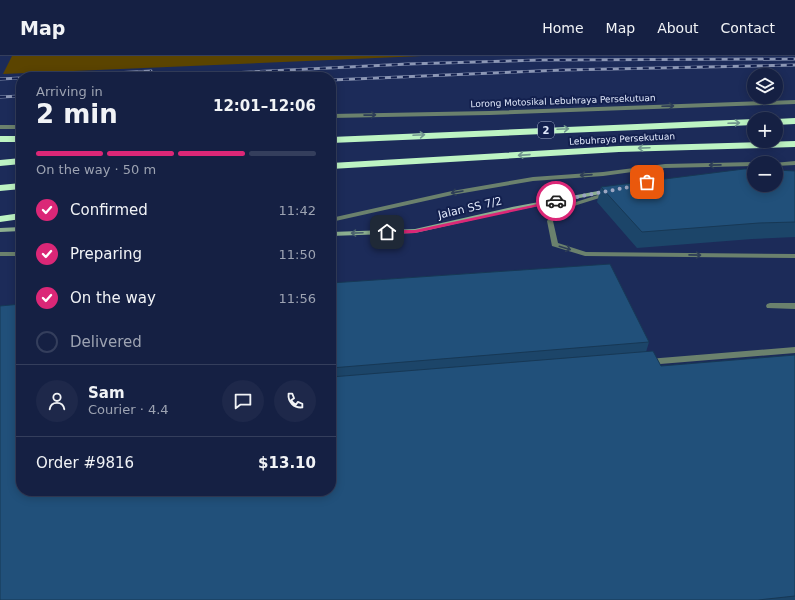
<!DOCTYPE html>
<meta charset="utf-8">
<style>
body{margin:0;font-family:"DejaVu Sans",sans-serif;background:#1e284a;color:#f1f3f6;height:100vh;display:flex;flex-direction:column;font-size:15px;white-space:nowrap}
*{box-sizing:border-box;margin:0}
p{font-size:13px;color:#9da3b2}
.icon{flex:none;width:22px;height:22px;fill:none;stroke:currentColor;stroke-width:2;stroke-linecap:round;stroke-linejoin:round}
.map{position:relative;flex:1;overflow:hidden}
.drawer{position:absolute;left:16px;top:16px;width:320px;height:424px;display:flex;flex-direction:column;background:#152043;border-radius:16px;box-shadow:0 2px 10px #0003,0 0 0 1px #343e5c}
.drawer>*{flex:none}
.controls{position:absolute;left:747px;top:12px;display:grid;gap:8px}
.controls a{display:grid;place-items:center;width:36px;height:36px;border-radius:50%;background:#152043;box-shadow:0 2px 10px #0003,0 0 0 1px #343e5c;font-size:20px}
.pin{position:absolute;display:grid;place-items:center;width:34px;height:34px;color:#fff;margin:-17px;border-radius:8px;box-shadow:0 2px 6px #0006}
.courier{position:absolute;display:grid;place-items:center;width:40px;height:40px;margin:-20px;border:3px solid #db2777;border-radius:50%;background:#fff;color:#222;box-shadow:0 1px 5px #0007}
.headline em{font-style:normal;font-weight:600}
.headline div{display:flex;flex-direction:column-reverse}
.headline{display:flex;align-items:center;justify-content:space-between;height:68px;padding:0 20px}
h1{font-size:26px;font-weight:600;line-height:30px}
.bar{display:grid;grid-template-columns:repeat(4,1fr);gap:6px 4px;align-content:center;height:48px;padding:0 20px}
.bar i{height:5px;border-radius:3px;background:#343e5c}
.bar .current{background:#db2777}
.bar p{grid-column:span 4}
.line{display:flex;align-items:center;gap:10px;padding:0 20px;border-top:1px solid #343e5c}
.line div{flex:1}
.round{display:grid;place-items:center;flex:none;width:42px;height:42px;border-radius:21px;background:#1e284a}
ol{padding:0 20px;list-style:none}
li{display:flex;align-items:center;gap:12px;height:44px}
li p{margin-inline-start:auto}
li .icon{padding:4px;border-radius:50%;background:#db2777;color:#fff;stroke-width:4}
li:last-child{color:#9da3b2}
li i{width:22px;height:22px;border:2px solid #343e5c;border-radius:50%}
header{display:flex;align-items:center;gap:24px;box-sizing:border-box;height:56px;padding:0 20px;background:#152043;border-bottom:1px solid #343e5c}
header strong{font-size:19px}
nav{display:flex;gap:22px;margin-inline-start:auto;font-size:14px}
.map>svg:first-child{display:block}
.green{fill:#5b4400}
.lines{fill:none;stroke-linecap:round;stroke-linejoin:round}
.lane{fill:#6b816d;fill-rule:evenodd}
.secondary{fill:#8caf90;fill-rule:evenodd}
.highway{fill:#bdf4c3;fill-rule:evenodd}
.rail-casing{stroke:#8c97b5;stroke-width:3}
.rail{stroke:#13204e;stroke-width:2;stroke-dasharray:6;stroke-linecap:butt}
.wall{fill:#1c4569}
.building{fill:#21507a;stroke:#173855}
.oneway{stroke:#2d3d57}
.oneway2{stroke:#70958e}
.oneway3{stroke:#49606c}
.route{fill:#db2777}
.done{stroke:#9ca6c2;stroke-width:4;stroke-dasharray:0 7.2}
.labels{text-anchor:middle;dominant-baseline:central;stroke-width:4;stroke-linejoin:round;paint-order:stroke}
.far-street-label{font-size:9px;fill:#e1e9fb;stroke:#13204e}
.shield{fill:#13204e;stroke:#a3adc7;stroke-width:1}
.shield-label{font-size:10px;font-weight:bold;fill:#e1e9fb}
.street-label{font-size:11px;fill:#e1e9fb;stroke:#13204e}
</style>
<header>
<strong>Map</strong>
<nav><a>Home</a><a>Map</a><a>About</a><a>Contact</a></nav>
</header>
<div class="map">
<svg width="795" height="544" viewBox="0 0 795 544">
<rect width="100%" height="100%" fill="#1c2b59"/>
<path class="green" d="M12,0H422L3,18Z"/>
<g class="lines">
<g class="lane">
<path d="M795,44V48L489,59L331,62V58L489,55Z"/>
<rect x="0" y="69" width="21" height="4"/>
<path d="M795,105V109L776,110V107H774Z"/>
<path d="M754,106L756,107H754V110L664,112L633,130L630,128L631,127L654,113L603,120L533,125L452,139L331,166V162L452,135L533,121L603,116L665,108Z"/>
<path d="M607,136L609,137V139L561,154L553,165L558,187L586,196L795,198V202L585,200L552,190L547,165L557,152Z"/>
<rect x="0" y="196" width="21" height="4"/>
<path d="M770,247H795V253L767,252L766,250L767,248Z"/>
<path d="M795,291V297L648,309L645,308L644,306L645,304L648,303Z"/>
</g>
<g class="secondary">
<path d="M609,133L612,135L611,136L512,155L415,177L331,180V176L415,173L512,151Z"/>
<path d="M21,171V175L0,176V172Z"/>
</g>
<g class="highway">
<path d="M795,62V68L776,69V63Z"/>
<path d="M754,63V69L331,87V81Z"/>
<rect x="0" y="80" width="21" height="6"/>
<path d="M795,85V91L619,96L331,113V107L619,90Z"/>
<path d="M21,102V108L0,110V104Z"/>
<path d="M21,127V133L0,135V129Z"/>
<path d="M21,157V163L0,166V160Z"/>
</g>
<g class="rail-casing">
<g id="rail">
<path d="M42,21L151,15"/>
<path d="M152,21L408,8L540,4L795,3"/>
<path d="M0,23L21,22"/>
<path d="M331,24L563,14L795,9"/>
<path d="M0,41L21,40"/>
</g>
</g>
<use href="#rail" class="rail"/>
</g>
<g class="wall">
<path d="M795,115V181L752,183L637,192L597,146L601,131Z"/>
<path d="M331,227L649,286L646,296L661,310L795,299V544H0L331,435Z"/>
</g>
<g class="building">
<path d="M744,113H754V129H776V114L795,115V166L759,167L642,176L601,131Z"/>
<path d="M610,208L649,286L331,312V227Z"/>
<path d="M21,248V435H331V321L653,295L661,310L795,299V540L758,544H0V250Z"/>
</g>
<defs><path id="oneway-shaft" d="M-6 0H5M1.5-3L5.5 0L1.5 3" fill="none" stroke-width="1.6" stroke-linecap="round" stroke-linejoin="round"/></defs>
<g class="oneway">
<use href="#oneway-shaft" transform="translate(668 50) rotate(-2)"/>
<use href="#oneway-shaft" transform="translate(370 59) rotate(-1)"/>
<use href="#oneway-shaft" transform="translate(715 109) rotate(179)"/>
<use href="#oneway-shaft" transform="translate(586 119) rotate(176)"/>
<use href="#oneway-shaft" transform="translate(457 136) rotate(170)"/>
<use href="#oneway-shaft" transform="translate(565 192) rotate(17)"/>
<use href="#oneway-shaft" transform="translate(695 199) rotate(1)"/>
</g>
<g class="oneway2">
<use href="#oneway-shaft" transform="translate(734 67) rotate(-2)"/>
<use href="#oneway-shaft" transform="translate(563 73) rotate(-3)"/>
<use href="#oneway-shaft" transform="translate(419 79) rotate(-3)"/>
<use href="#oneway-shaft" transform="translate(644 92) rotate(178)"/>
<use href="#oneway-shaft" transform="translate(524 99) rotate(176)"/>
</g>
<use class="oneway3" href="#oneway-shaft" transform="translate(357 177) rotate(178)"/>
<path class="route" d="M556,144H558V146L415,177L387,178L384,176L387,174H415Z"/>
<g class="lines">
<path class="done" d="M556,145L629,131L633,128L647,126"/>
</g>
<g class="labels">
<g class="far-street-label">
<text transform="translate(563 45) rotate(-2)">Lorong Motosikal Lebuhraya Persekutuan</text>
<text transform="translate(622 83) rotate(-3)">Lebuhraya Persekutuan</text>
</g>
<rect class="shield" x="538" y="66" width="16" height="16" rx="3"/>
<g class="shield-label">
<text x="546" y="74">2</text>
</g>
<g class="street-label">
<text transform="translate(470 152) rotate(-13)">Jalan SS 7/2</text>
</g>
</g>
</svg>
<div class="controls">
<a><svg class="icon" aria-label="layers" viewBox="0 0 24 24"><path d="M12 4l9 5-9 5-9-5zM3 14l9 5 9-5"/></svg></a>
<a>+</a>
<a>−</a>
</div>
<div class="pin" style="left:647px;top:126px;background:#ea580c"><svg class="icon" aria-label="bag" viewBox="0 0 24 24"><path d="M5 8h14l-1 12H6zM9 8a3 3 0 0 1 6 0"/></svg></div>
<div class="pin" style="left:387px;top:176px;background:#1f2937"><svg class="icon" aria-label="home" viewBox="0 0 24 24"><path d="M3 11l9-7 9 7M6 9v11h12V9"/></svg></div>
<div class="courier" style="left:556px;top:145px"><svg class="icon" aria-label="car" viewBox="0 0 24 24"><path d="M5 17H2v-5l4-1 3-4h7l3 4 3 1v5h-3M9 17h6M6 11h13"/><circle cx="7" cy="17" r="2"/><circle cx="17" cy="17" r="2"/></svg></div>
<section class="drawer">
<div class="headline"><div><h1>2 min</h1><p>Arriving in</p></div><em>12:01–12:06</em></div>
<div class="bar"><i class="current"></i><i class="current"></i><i class="current"></i><i></i><p>On the way · 50 m</p></div>
<ol>
<li><svg class="icon" aria-label="check" viewBox="0 0 24 24"><path d="M5 12l5 5 9-10"/></svg>Confirmed<p>11:42</p></li>
<li><svg class="icon" aria-label="check" viewBox="0 0 24 24"><path d="M5 12l5 5 9-10"/></svg>Preparing<p>11:50</p></li>
<li><svg class="icon" aria-label="check" viewBox="0 0 24 24"><path d="M5 12l5 5 9-10"/></svg>On the way<p>11:56</p></li>
<li><i></i>Delivered</li>
</ol>
<div class="line" style="height:72px"><a class="round"><svg class="icon" aria-label="person" viewBox="0 0 24 24"><circle cx="12" cy="8" r="4"/><path d="M4 21q1-7 8-7t8 7"/></svg></a><div><b>Sam</b><p>Courier · 4.4</p></div><a class="round"><svg class="icon" aria-label="chat" viewBox="0 0 24 24"><path d="M4 5h16v11H9l-5 4z"/></svg></a><a class="round"><svg class="icon" aria-label="phone" viewBox="0 0 24 24"><path d="M5 4h4l2 5-3 2q2 4 5 5l2-3 5 2v4C11 20 4 13 5 4z"/></svg></a></div>
<div class="line" style="height:52px"><div>Order #9816</div><b>$13.10</b></div>
</section>
</div>
